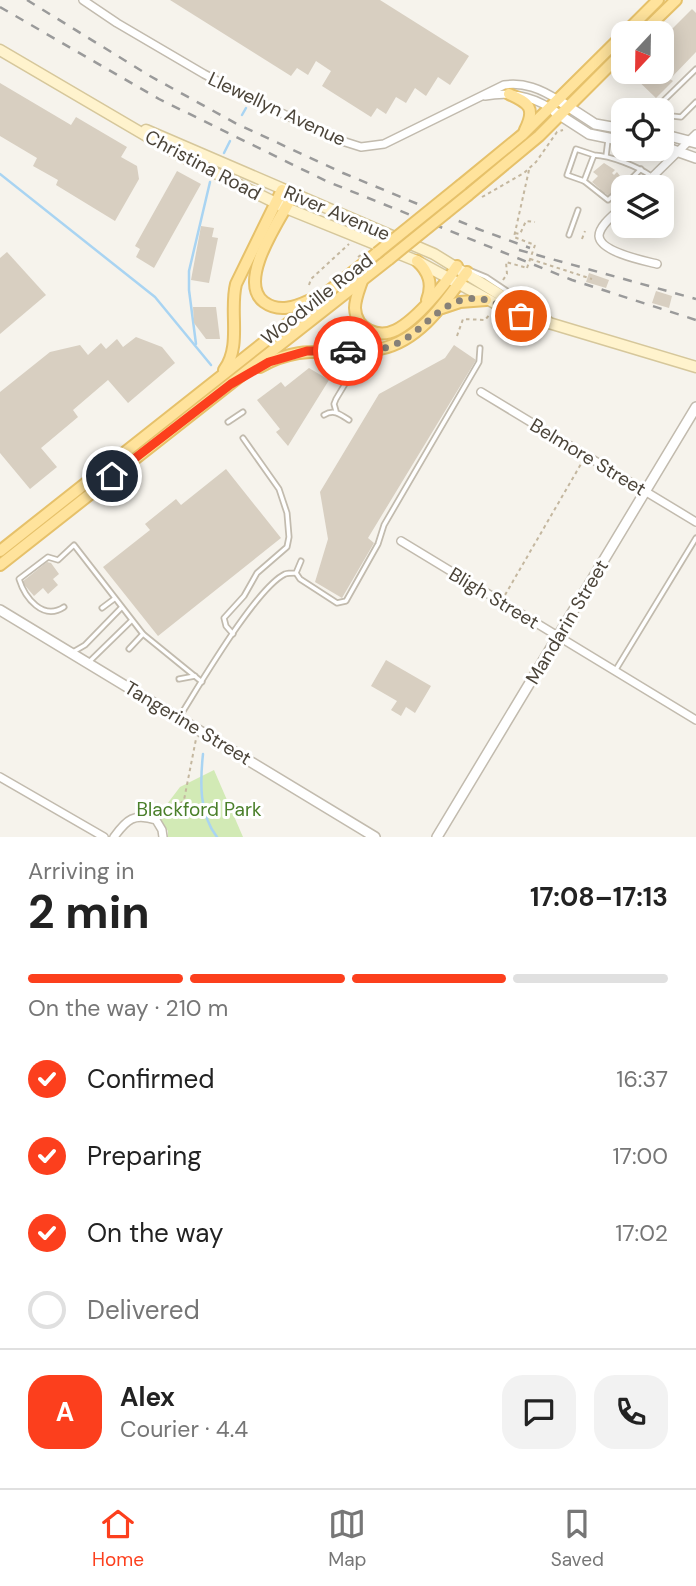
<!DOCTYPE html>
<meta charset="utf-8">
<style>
body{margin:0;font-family:"DM Sans",sans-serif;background:#f2f2f2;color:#222;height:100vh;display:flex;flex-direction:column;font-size:26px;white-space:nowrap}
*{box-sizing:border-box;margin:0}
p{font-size:23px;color:#767676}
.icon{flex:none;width:38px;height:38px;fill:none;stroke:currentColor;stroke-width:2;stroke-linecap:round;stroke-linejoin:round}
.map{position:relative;height:837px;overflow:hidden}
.panel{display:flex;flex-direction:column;background:#fff;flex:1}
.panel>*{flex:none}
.needle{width:46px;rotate:202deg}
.buttons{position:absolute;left:611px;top:21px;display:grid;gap:14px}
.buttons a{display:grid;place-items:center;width:63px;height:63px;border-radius:14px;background:#fff;box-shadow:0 4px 18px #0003;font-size:35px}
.pin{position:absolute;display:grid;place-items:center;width:60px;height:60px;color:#fff;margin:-30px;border:4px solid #fff;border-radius:50%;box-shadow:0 2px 7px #0007}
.courier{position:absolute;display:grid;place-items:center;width:70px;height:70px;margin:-35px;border:5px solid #fc3f1d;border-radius:50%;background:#fff;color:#222;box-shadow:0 2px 9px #0007}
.head em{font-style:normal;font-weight:700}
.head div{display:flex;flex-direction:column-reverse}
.head{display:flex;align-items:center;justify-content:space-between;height:119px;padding:0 28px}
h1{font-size:46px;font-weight:700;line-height:52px}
.bar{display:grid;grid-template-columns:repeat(4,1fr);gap:10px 7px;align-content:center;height:84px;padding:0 28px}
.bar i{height:9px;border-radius:5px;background:#e0e0e0}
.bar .selected{background:#fc3f1d}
.bar p{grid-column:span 4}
.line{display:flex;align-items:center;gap:18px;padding:0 28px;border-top:2px solid #e0e0e0}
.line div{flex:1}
.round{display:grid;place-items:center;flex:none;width:74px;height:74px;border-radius:21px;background:#f2f2f2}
ol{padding:0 28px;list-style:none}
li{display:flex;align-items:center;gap:21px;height:77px}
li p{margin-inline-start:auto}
li .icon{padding:7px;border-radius:50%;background:#fc3f1d;color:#fff;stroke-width:4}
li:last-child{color:#767676}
li i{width:38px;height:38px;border:4px solid #e0e0e0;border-radius:50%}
.tabs{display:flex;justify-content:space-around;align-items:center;height:98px;border-top:2px solid #e0e0e0;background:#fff;font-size:19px;color:#767676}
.tabs a{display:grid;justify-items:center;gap:4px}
.tabs .selected{color:#fc3f1d}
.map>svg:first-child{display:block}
.green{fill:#d2eab5}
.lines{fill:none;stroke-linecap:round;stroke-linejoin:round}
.stream{stroke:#a9d4f2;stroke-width:2.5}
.building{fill:#d8cfc1}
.service-casing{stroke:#c2bbae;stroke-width:7}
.minor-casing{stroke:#c2bbae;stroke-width:10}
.tertiary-casing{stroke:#c2bbae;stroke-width:12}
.secondary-casing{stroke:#d6c79b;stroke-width:13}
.primary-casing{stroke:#e6c16a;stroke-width:14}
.path{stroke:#c4b79f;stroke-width:2;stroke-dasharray:3.5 3.5;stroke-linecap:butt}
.service{stroke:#fff;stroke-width:3.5}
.minor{stroke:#fff;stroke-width:7}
.tertiary{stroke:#fff;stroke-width:9}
.secondary{stroke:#fff3cd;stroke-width:10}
.primary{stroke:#ffe39c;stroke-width:10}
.rail{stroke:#9a9a9a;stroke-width:2.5;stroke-dasharray:9 9;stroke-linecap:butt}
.primary-bridge-casing{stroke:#e6c16a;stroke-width:14;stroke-linecap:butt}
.path-bridge{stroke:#c4b79f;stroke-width:2;stroke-dasharray:3.5 3.5;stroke-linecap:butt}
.primary-bridge{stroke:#ffe39c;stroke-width:10}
.done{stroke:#878178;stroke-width:7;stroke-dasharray:0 12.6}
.route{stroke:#fc3f1d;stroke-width:9}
.labels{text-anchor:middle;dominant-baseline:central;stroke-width:6;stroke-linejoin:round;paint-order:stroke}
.street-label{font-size:19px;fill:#4b4439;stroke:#fff}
.park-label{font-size:19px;fill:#4a7f2a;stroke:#fff}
</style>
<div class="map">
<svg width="696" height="837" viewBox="0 0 696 837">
<rect width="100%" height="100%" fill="#f6f3ec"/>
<path class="green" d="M214,770L243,837H168V831L158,816L180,787Z"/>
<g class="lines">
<g class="stream">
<path d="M242,115L246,108"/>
<path d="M224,153L230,141"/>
<path d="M0,174L155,297L211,365"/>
<path d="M196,344L189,290V271L210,182"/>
<path d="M203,754C200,782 199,814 217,837"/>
</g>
</g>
<g class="building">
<path d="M170,0H380L469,56L450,85L438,77L426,96L415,88L406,103L396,97L386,114L377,108L371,117L322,86L331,71L316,61L308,75L297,68L291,76Z"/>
<path d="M692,9L696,13V52L670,79L673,81L656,98L629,72H662V39Z"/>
<path d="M0,83L71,125L76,117L127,147L121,157L137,166L139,179L115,221L56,185L58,180L33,166L37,158L0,136Z"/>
<path d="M604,163L615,170L612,173L614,175L617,172L628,187H623V192L620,196L615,191L609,196L605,193L600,198L596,194L600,189L592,182L598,176L593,172Z"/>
<path d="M177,171L201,184L154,268L136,257L140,249L135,246Z"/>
<path d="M201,226L214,228L212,237L218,238L209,283L191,280Z"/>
<path d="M7,252L46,295L0,334V258Z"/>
<path d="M589,273L609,280L606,288L586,282Z"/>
<path d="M656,291L672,296L669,308L652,303Z"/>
<path d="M193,307H216L220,339H206L194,323Z"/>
<path d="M136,337L162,347L175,363L128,403L108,380L73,410L78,417L41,448L57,467L30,489L0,453V392L50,352L80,345L88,355L101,343L106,349L117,339L123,347Z"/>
<path d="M454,345L476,360L368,538L374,543L342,598L315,582L328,539L320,492L379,394L445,358Z"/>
<path d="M309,368L329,380L288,446L276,432L280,429L257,400L281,382L285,387Z"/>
<path d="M226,469L281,538L158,636L103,567L150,530L145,524L176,499L181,505Z"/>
<path d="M47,562L51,563L59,574L53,579L58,585L48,594L43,588L34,596L22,582Z"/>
<path d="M386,660L431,686L415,713L406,707L401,716L391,710L397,701L371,686Z"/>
</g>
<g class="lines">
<g class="service-casing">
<g id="service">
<path d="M654,110L696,69"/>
<path d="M662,115L681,117L696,102"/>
<path d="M594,155L576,149L567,175L584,181L594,155C611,156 637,166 651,176"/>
<path d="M606,156L608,140"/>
<path d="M584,181L608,200L623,187"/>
<path d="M623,187L641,169"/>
<path d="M569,235L578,210"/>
<path d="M469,270L486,277L525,303"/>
<path d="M336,411L334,404L336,399L354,369L366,354"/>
<path d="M324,415C334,409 340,414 349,420"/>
<path d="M228,422L243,412"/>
<path d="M296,573L300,579L337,603L346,601L378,544L384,525L479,362L480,348"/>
<path d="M64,607C43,621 25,598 19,579L48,557L58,560L74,545L143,634L202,682"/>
<path d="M102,608L114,599"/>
<path d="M233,634L226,626L224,618L244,596L257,573L287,547L289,537L287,513L279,489L243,438"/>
<path d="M129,649L143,634"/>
<path d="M73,652L85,645L121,608"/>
<path d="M90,661L131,621"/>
<path d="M615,671L696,538"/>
<path d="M179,679L195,676"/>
<path d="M180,716C199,686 256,588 285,574C288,573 293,573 296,573L301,561"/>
</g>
</g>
<g class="minor-casing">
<g id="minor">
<path d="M83,0L117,23L204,74L253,100L342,141L361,147L384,144L504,85C524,82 541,89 558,100"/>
<path d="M485,96C509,92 529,95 550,108"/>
<path d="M642,187L696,134"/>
<path d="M623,206C616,213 599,225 599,236C600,252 645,261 657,264"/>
<path d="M481,392L696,522"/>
<path d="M401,541L696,720"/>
<path d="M0,777L104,837"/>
<path d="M114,837C127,819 134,813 156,820L162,830L163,837"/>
</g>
</g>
<g class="tertiary-casing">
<g id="tertiary">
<path d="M558,100L595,124L623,129"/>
<path d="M555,112L589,134L623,141"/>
<path d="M662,134L696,143"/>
<path d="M662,146L696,158"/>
<path d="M0,610L375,837"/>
<path d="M437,837L696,407"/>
</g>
</g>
<g class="secondary-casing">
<g id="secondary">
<path d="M0,50L179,155L286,208L417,261L513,313L530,320L549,323L696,367"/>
<path d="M146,130L434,254L502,296L540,315L548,322"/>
</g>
</g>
<g class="primary-casing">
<g id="primary">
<path d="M625,33L658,0"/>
<path d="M642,33L676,0"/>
<path d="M509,94C529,103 536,108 525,130"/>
<path d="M461,185L522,135L623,35"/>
<path d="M293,195C281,218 236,281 264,302C279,313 295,307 310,300"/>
<path d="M468,195L539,136L623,52"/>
<path d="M417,261C429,272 433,284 427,300"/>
<path d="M362,281C359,290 355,299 355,308C356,329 378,339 396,330C417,319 444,286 457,266"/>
<path d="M442,308L460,302L486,300"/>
<path d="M260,367C305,341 335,358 380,349C420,341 445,302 467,272"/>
<path d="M224,370C242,346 229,311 236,284L282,190"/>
<path d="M0,551L377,253"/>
<path d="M0,565L389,259"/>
</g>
</g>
<g class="path">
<path d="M529,170L514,237L535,245"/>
<path d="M482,197L524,173L536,162L557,132L563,130"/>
<path d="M515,233L520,234L526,221L535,222"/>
<path d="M582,239L585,231"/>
<path d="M530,259L592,279"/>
<path d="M503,280L507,274L506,262L527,268"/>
<path d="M309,285L311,279L349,244"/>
<path d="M457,336L463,319L485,320L490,314"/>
<path d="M505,595L581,464"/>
<path d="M163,816L175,809L184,800L196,739"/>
</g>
<use href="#service" class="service"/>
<use href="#minor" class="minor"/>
<use href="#tertiary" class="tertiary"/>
<use href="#secondary" class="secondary"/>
<use href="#primary" class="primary"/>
<g class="rail">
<path d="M27,0L150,76L237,124L343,173L478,229L530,248"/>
<path d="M0,7L159,99L326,181L572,280L696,320"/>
<path d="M519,250L696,299"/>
</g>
<g class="primary-bridge-casing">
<g id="primary-bridge">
<path d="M377,253L461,185"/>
<path d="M389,259L468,195"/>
</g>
</g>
<g class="path-bridge">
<path d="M358,257L369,249"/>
<path d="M527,268L535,245"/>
</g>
<use href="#primary-bridge" class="primary-bridge"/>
</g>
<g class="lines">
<path class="done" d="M348,351C364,351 380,351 396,344C427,330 446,290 486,300C498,303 510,312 521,316"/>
<path class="route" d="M112,476L231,384L269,362L307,351H348"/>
</g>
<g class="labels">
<g class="street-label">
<text transform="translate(277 109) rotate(25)">Llewellyn Avenue</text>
<text transform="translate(203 165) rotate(28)">Christina Road</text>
<text transform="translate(337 213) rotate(23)">River Avenue</text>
<text transform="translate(317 299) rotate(-38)">Woodville Road</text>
<text transform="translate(588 457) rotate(31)">Belmore Street</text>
<text transform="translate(494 598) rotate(31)">Bligh Street</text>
<text transform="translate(567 622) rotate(-59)">Mandarin Street</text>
<text transform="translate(188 723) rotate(31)">Tangerine Street</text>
</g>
<g class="park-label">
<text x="199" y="809">Blackford Park</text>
</g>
</g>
</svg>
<div class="buttons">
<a><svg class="needle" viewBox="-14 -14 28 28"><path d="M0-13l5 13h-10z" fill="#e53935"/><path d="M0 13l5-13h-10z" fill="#767676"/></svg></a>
<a><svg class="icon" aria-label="locate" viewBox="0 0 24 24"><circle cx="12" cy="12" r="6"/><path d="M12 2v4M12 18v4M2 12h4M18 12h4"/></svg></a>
<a><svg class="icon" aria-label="layers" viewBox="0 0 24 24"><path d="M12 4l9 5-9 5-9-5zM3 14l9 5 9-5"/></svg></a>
</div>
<div class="pin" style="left:521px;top:316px;background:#ea580c"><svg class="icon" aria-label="bag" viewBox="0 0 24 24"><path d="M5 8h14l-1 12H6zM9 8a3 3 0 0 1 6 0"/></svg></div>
<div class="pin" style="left:112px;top:476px;background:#1f2937"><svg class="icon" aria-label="home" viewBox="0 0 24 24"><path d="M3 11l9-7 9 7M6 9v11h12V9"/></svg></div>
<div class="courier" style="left:348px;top:351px"><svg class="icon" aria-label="car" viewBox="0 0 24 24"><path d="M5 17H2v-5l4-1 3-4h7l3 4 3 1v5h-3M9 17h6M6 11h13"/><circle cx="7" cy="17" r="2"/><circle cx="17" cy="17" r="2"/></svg></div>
</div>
<section class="panel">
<div class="head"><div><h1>2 min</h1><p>Arriving in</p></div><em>17:08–17:13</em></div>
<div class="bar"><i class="selected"></i><i class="selected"></i><i class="selected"></i><i></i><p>On the way · 210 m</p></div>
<ol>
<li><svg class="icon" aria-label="check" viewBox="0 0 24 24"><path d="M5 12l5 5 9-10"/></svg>Confirmed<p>16:37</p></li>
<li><svg class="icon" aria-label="check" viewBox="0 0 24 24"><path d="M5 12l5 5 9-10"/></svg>Preparing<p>17:00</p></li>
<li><svg class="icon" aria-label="check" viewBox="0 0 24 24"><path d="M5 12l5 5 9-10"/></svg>On the way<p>17:02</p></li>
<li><i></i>Delivered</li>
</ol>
<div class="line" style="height:126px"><b class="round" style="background:#fc3f1d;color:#fff">A</b><div><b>Alex</b><p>Courier · 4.4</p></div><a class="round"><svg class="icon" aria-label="chat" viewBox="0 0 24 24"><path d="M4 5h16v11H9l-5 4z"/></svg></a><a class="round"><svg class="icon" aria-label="phone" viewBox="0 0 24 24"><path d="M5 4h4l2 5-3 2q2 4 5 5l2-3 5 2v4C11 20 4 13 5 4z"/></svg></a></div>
</section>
<nav class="tabs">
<a class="selected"><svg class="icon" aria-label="home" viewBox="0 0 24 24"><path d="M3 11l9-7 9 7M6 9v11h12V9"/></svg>Home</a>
<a><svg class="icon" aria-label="map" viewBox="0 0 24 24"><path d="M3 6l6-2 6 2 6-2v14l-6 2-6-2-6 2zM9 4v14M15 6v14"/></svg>Map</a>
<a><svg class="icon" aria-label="saved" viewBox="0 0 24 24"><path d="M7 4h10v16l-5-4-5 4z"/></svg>Saved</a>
</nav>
